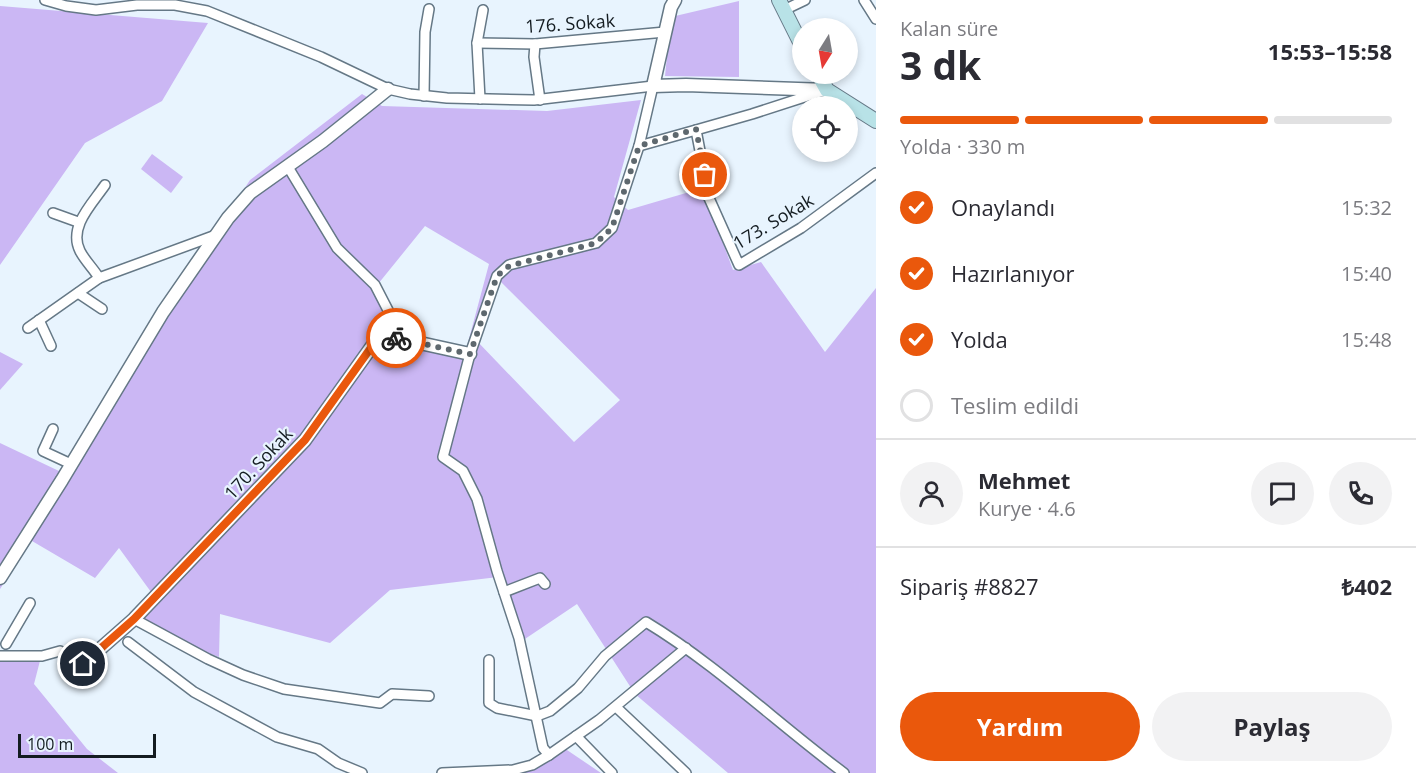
<!DOCTYPE html>
<html lang="tr">
<meta charset="utf-8">
<style>
body{margin:0;font-family:"Open Sans",sans-serif;background:#f2f2f3;color:#2b2b33;height:100vh;display:flex;flex-direction:column;font-size:22px;white-space:nowrap}
*{box-sizing:border-box;margin:0}
p{font-size:20px;color:#7c7c81}
.icon{flex:none;width:33px;height:33px;fill:none;stroke:currentColor;stroke-width:2;stroke-linecap:round;stroke-linejoin:round}
.map{position:relative;flex:1;overflow:hidden}
.details{display:flex;flex-direction:column;background:#fff;width:540px}
.details>*{flex:none}
.needle{width:39px;rotate:191deg}
.controls{position:absolute;left:792px;top:18px;display:grid;gap:12px}
.controls a{display:grid;place-items:center;width:66px;height:66px;border-radius:50%;background:#fff;box-shadow:0 3px 9px #0003;font-size:30px}
.scale{position:absolute;left:18px;bottom:15px;width:138px;box-sizing:border-box;padding-left:6px;border:3px solid #141c21;border-top:0;font-size:16px;line-height:21px;white-space:nowrap;color:#141c21;-webkit-text-stroke:4px #e8f4fe;paint-order:stroke}
.pin{position:absolute;display:grid;place-items:center;width:51px;height:51px;color:#fff;margin:-26px;border:3px solid #fff;border-radius:50%;box-shadow:0 2px 6px #0007}
.courier{position:absolute;display:grid;place-items:center;width:60px;height:60px;margin:-30px;border:4px solid #ea580c;border-radius:50%;background:#fff;color:#222;box-shadow:0 2px 8px #0007}
.summary em{font-style:normal;font-weight:700}
.summary div{display:flex;flex-direction:column-reverse}
.summary{display:flex;align-items:center;justify-content:space-between;height:102px;padding:0 24px}
h1{font-size:39px;font-weight:700;line-height:45px}
.bar{display:grid;grid-template-columns:repeat(4,1fr);gap:9px 6px;align-content:center;height:72px;padding:0 24px}
.bar i{height:8px;border-radius:4px;background:#e1e1e2}
.bar .on{background:#ea580c}
.bar p{grid-column:span 4}
.line{display:flex;align-items:center;gap:15px;padding:0 24px;border-top:2px solid #e1e1e2}
.line div{flex:1}
.round{display:grid;place-items:center;flex:none;width:63px;height:63px;border-radius:32px;background:#f2f2f3}
ol{padding:0 24px;list-style:none}
li{display:flex;align-items:center;gap:18px;height:66px}
li p{margin-inline-start:auto}
li .icon{padding:6px;border-radius:50%;background:#ea580c;color:#fff;stroke-width:4}
li:last-child{color:#7c7c81}
li i{width:33px;height:33px;border:3px solid #e1e1e2;border-radius:50%}
.cta{display:flex;gap:12px;margin-top:auto;padding:12px 24px}
.cta a{flex:1;height:69px;border-radius:36px;background:#ea580c;color:#fff;font-size:24px;font-weight:700;line-height:69px;text-align:center}
.cta a+a{background:#f2f2f3;color:#2b2b33}
main{display:flex;flex:1;min-height:0}
.map>svg:first-child{display:block}
.green{fill:#cbb7f4;fill-rule:evenodd}
.lines{fill:none;stroke-linecap:round;stroke-linejoin:round}
.minor-casing{stroke:#657886;stroke-width:12}
.tertiary-casing{stroke:#657886;stroke-width:15}
.secondary-casing{stroke:#657886;stroke-width:16}
.minor{stroke:#fff;stroke-width:9}
.tertiary{stroke:#fff;stroke-width:12}
.secondary{stroke:#b8e2e7;stroke-width:14}
.done{stroke:#5e686e;stroke-width:6;stroke-dasharray:0 10.8}
.route{stroke:#ea580c;stroke-width:8}
.labels{text-anchor:middle;dominant-baseline:central;stroke-width:4.5;stroke-linejoin:round;paint-order:stroke}
.street-label{font-size:18px;fill:#141c21;stroke:#e8f4fe}
</style>
<main>
<div class="map">
<svg width="876" height="773" viewBox="0 0 876 773">
<rect width="100%" height="100%" fill="#e8f4fe"/>
<g class="green">
<path d="M739,1V77L665,76L671,17Z"/>
<path d="M0,6L208,23L162,101L85,143L0,265Z"/>
<path d="M362,94L382,106L547,111L641,100L614,197L628,210L703,188L733,270L761,262L825,352L876,288V773H728L635,694L577,604L516,645L498,577L390,590L330,643L220,614L219,657L136,626L151,592L119,548L95,578L32,541L0,589V443L59,471L250,180ZM425,226L489,264L466,350L401,336L374,289ZM498,279L620,400L574,442L476,340Z"/>
<path d="M152,154L183,177L171,193L141,169Z"/>
<path d="M0,352L23,364L0,390Z"/>
<path d="M0,653H42L34,684L87,749L118,773H0Z"/>
<path d="M564,748L601,773H500Z"/>
</g>
<g class="lines">
<g class="minor-casing">
<g id="minor">
<path d="M45,0L66,6L96,10L137,5H175L207,11L321,57L388,89L410,94L447,98L534,100L653,86L639,146L612,228L596,243L509,265L497,276L470,354L443,457L463,471L477,499L497,571L519,638L543,748L549,755L599,720L686,648"/>
<path d="M864,0L876,19"/>
<path d="M784,10L805,0"/>
<path d="M477,43L535,44L665,32"/>
<path d="M535,44L534,57L540,100"/>
<path d="M820,92L752,114L696,130L709,198L739,265L801,228L876,173"/>
<path d="M424,96L425,32L429,9"/>
<path d="M480,99L477,43L483,10"/>
<path d="M639,146L696,130"/>
<path d="M288,167L337,248L375,285L392,318L388,336"/>
<path d="M53,213L78,222"/>
<path d="M99,278C94,269 85,261 80,251C68,227 92,204 105,185"/>
<path d="M78,293L102,309"/>
<path d="M39,320L51,346"/>
<path d="M28,328L99,278L216,235"/>
<path d="M53,429L43,451L71,464"/>
<path d="M504,592L540,578L545,584"/>
<path d="M134,619L208,659L243,675L284,689L380,703L392,694L429,696"/>
<path d="M128,642L194,692L277,737L318,749L338,763L362,773"/>
<path d="M6,644L30,603"/>
<path d="M0,656H42L60,651"/>
<path d="M489,660V703L497,708L537,716L550,711L578,688L605,656L646,622C717,665 778,724 844,773"/>
<path d="M616,707L686,773"/>
<path d="M576,736L612,773"/>
<path d="M442,773L513,770L532,765L549,755"/>
</g>
</g>
<g class="tertiary-casing">
<g id="tertiary">
<path d="M675,0L671,7L653,86L686,85L827,90"/>
<path d="M0,578L62,480L163,312L228,218L250,193L323,141L388,89"/>
<path d="M83,664L134,619L305,440L375,342L388,336L470,354"/>
</g>
</g>
<g class="secondary-casing">
<g id="secondary">
<path d="M779,0L802,46"/>
<path d="M818,74L827,90L876,121"/>
</g>
</g>
<use href="#minor" class="minor"/>
<use href="#tertiary" class="tertiary"/>
<use href="#secondary" class="secondary"/>
</g>
<g class="lines">
<path class="done" d="M396,338L470,354L497,276L509,266L596,243L612,228L639,146L696,129L705,175"/>
<path class="route" d="M83,664L134,619L305,440L375,342L388,336L396,338"/>
</g>
<g class="labels">
<g class="street-label">
<text transform="translate(570 23) rotate(-4)">176. Sokak</text>
<text transform="translate(773 221) rotate(-31)">173. Sokak</text>
<text transform="translate(258 463) rotate(-47)">170. Sokak</text>
</g>
</g>
</svg>
<div class="controls">
<a><svg class="needle" viewBox="-14 -14 28 28"><path d="M0-13l5 13h-10z" fill="#e53935"/><path d="M0 13l5-13h-10z" fill="#7c7c81"/></svg></a>
<a><svg class="icon" aria-label="locate" viewBox="0 0 24 24"><circle cx="12" cy="12" r="6"/><path d="M12 2v4M12 18v4M2 12h4M18 12h4"/></svg></a>
</div>
<div class="scale">100 m</div>
<div class="pin" style="left:705px;top:175px;background:#ea580c"><svg class="icon" aria-label="bag" viewBox="0 0 24 24"><path d="M5 8h14l-1 12H6zM9 8a3 3 0 0 1 6 0"/></svg></div>
<div class="pin" style="left:83px;top:664px;background:#1f2937"><svg class="icon" aria-label="home" viewBox="0 0 24 24"><path d="M3 11l9-7 9 7M6 9v11h12V9"/></svg></div>
<div class="courier" style="left:396px;top:338px"><svg class="icon" aria-label="bike" viewBox="0 0 24 24"><circle cx="6" cy="16" r="4"/><circle cx="18" cy="16" r="4"/><path d="M6 16l4-8h5l3 8M10 8l3 8H6M13 5h3"/></svg></div>
</div>
<section class="details">
<div class="summary"><div><h1>3 dk</h1><p>Kalan süre</p></div><em>15:53–15:58</em></div>
<div class="bar"><i class="on"></i><i class="on"></i><i class="on"></i><i></i><p>Yolda · 330 m</p></div>
<ol>
<li><svg class="icon" aria-label="check" viewBox="0 0 24 24"><path d="M5 12l5 5 9-10"/></svg>Onaylandı<p>15:32</p></li>
<li><svg class="icon" aria-label="check" viewBox="0 0 24 24"><path d="M5 12l5 5 9-10"/></svg>Hazırlanıyor<p>15:40</p></li>
<li><svg class="icon" aria-label="check" viewBox="0 0 24 24"><path d="M5 12l5 5 9-10"/></svg>Yolda<p>15:48</p></li>
<li><i></i>Teslim edildi</li>
</ol>
<div class="line" style="height:108px"><a class="round"><svg class="icon" aria-label="person" viewBox="0 0 24 24"><circle cx="12" cy="8" r="4"/><path d="M4 21q1-7 8-7t8 7"/></svg></a><div><b>Mehmet</b><p>Kurye · 4.6</p></div><a class="round"><svg class="icon" aria-label="chat" viewBox="0 0 24 24"><path d="M4 5h16v11H9l-5 4z"/></svg></a><a class="round"><svg class="icon" aria-label="phone" viewBox="0 0 24 24"><path d="M5 4h4l2 5-3 2q2 4 5 5l2-3 5 2v4C11 20 4 13 5 4z"/></svg></a></div>
<div class="line" style="height:78px"><div>Sipariş #8827</div><b>₺402</b></div>
<div class="cta"><a>Yardım</a><a>Paylaş</a></div>
</section>
</main>
